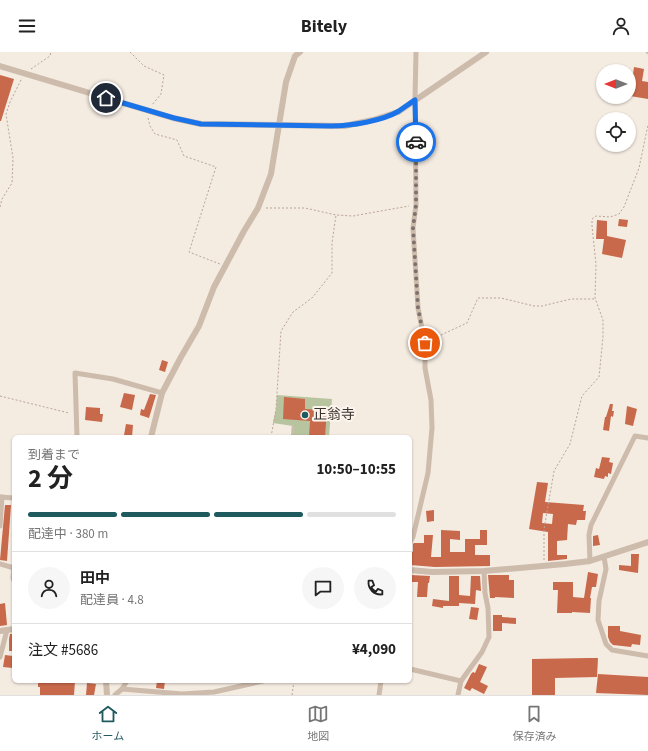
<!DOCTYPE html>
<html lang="ja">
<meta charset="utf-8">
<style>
body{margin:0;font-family:"Source Sans 3","Noto Sans JP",sans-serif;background:#f6f6f6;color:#222;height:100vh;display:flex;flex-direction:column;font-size:15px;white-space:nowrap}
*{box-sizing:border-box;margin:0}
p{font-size:13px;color:#767676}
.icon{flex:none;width:22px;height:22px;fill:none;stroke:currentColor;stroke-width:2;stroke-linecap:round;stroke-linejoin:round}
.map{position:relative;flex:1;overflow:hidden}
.side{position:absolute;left:12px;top:383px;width:400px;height:248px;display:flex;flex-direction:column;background:#fff;border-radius:6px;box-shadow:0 1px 3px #0004}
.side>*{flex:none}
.needle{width:26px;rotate:270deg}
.fabs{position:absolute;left:596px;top:12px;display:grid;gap:8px}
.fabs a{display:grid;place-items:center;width:40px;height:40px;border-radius:50%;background:#fff;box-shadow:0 1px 3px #0004;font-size:20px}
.pin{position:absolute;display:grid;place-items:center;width:34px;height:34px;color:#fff;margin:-17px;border:2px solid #fff;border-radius:50%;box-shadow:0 1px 4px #0007}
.courier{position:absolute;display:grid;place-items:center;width:40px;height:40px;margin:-20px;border:3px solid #1a73e8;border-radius:50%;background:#fff;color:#222;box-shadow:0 1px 5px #0007}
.headline em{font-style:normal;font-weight:700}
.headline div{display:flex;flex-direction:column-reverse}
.headline{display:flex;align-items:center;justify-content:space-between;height:68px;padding:0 16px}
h1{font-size:26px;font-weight:700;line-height:30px}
.bar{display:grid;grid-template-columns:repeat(4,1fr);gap:6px 4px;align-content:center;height:48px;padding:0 16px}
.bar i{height:5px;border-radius:3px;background:#e0e0e0}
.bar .on{background:#1f5a5e}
.bar p{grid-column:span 4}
.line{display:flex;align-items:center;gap:10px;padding:0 16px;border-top:1px solid #e0e0e0}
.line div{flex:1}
.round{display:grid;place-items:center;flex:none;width:42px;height:42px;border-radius:21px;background:#f6f6f6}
header{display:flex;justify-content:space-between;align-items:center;height:52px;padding:0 16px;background:#fff;font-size:18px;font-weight:700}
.tabs{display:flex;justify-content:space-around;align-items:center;height:56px;border-top:1px solid #e0e0e0;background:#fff;font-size:11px;color:#767676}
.tabs a{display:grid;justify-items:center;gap:2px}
.tabs .on{color:#1f5a5e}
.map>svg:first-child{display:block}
.green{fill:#b8c4a0}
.building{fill:#c8694b;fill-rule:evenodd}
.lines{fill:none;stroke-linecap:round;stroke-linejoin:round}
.path{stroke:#b9a596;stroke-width:1;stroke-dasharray:2 2;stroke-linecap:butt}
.service{stroke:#cdbbac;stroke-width:2.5}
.minor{stroke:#cdbbac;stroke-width:5}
.tertiary{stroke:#cdbbac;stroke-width:6}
.done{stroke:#7c716b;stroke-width:4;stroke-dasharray:0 7.2}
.route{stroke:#1a73e8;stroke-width:5}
.poi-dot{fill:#1f5a5e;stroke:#fbf5ee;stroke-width:1.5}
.labels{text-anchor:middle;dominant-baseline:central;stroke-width:4;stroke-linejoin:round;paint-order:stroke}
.poi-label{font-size:14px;fill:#3b302b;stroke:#fbf5ee;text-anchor:start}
</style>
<header><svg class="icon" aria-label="menu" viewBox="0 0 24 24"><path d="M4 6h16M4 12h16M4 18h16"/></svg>Bitely<svg class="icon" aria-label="person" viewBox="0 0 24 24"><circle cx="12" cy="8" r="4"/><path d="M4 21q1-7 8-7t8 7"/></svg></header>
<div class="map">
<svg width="648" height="643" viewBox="0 0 648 643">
<rect width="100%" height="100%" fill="#f4ebe1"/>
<path class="green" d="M277,343L332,347L329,385H292L293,374L273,371L276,357Z"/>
<g class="building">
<path d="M634,15L644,17L642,29L648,30V47L630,44Z"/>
<path d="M0,23L14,27L1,69H0Z"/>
<path d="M619,167L628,168L627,175L618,174Z"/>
<path d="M597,168L607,169V184L626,188L622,206L602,202L604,187H596Z"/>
<path d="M162,308L168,310L165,320L159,318Z"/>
<path d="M124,341L135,343L132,358L120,355Z"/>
<path d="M150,342L156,343L149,366L140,363L141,357L144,358Z"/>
<path d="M284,345L305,347V357L327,358L325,385H309L310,369L283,367Z"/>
<path d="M610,352H613L612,359H614L613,365L611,364L609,379L603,378L605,365H606Z"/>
<path d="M627,354L637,357L633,374L625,372Z"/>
<path d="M86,355L100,356V362H103L102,370L85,368Z"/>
<path d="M126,372L133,373L132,385L124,383Z"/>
<path d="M602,405L610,406L609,410L613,411L611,422L608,421V425L605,424L604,427L594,425L596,416L599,417Z"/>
<path d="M537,430L548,431L545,450L584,453L583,459H586L585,468H577L576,473L568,472L567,488L557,489V503H567V507L548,509V480L529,477ZM543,461L553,462L552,472L542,471Z"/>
<path d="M5,453H11L7,509L0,508Z"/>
<path d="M434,458V469L427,470L426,459Z"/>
<path d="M441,478L460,479V488L450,487V500H465V487H480V478H487V493H475V503H490V514L435,515L410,513L411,499L413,500V492L414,491H424V483H433L431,505H441Z"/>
<path d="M598,483L600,493L593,494V484Z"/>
<path d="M631,502H639L638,521L619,518V513L631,514Z"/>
<path d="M588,520L598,522L596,535H592L590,546H591L590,561L572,560V561H557L558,538H553V530H573V545L584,546Z"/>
<path d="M411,523L430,524L429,531H428L427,545H417L418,530H411Z"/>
<path d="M488,523H509V528H514V546L495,545V546H490Z"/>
<path d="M449,524H459V543L470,544L471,524H480L481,539L476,538L475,552L459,551V554H443V556L432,554L433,547L449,549Z"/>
<path d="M5,551L7,573L0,574V552Z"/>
<path d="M471,555L479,556L477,568L469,567Z"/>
<path d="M493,563H502V565L516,566V572L502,571V579H493Z"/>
<path d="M608,574H620V579L641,583L640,593L632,592L631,595L613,593L610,590L608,585Z"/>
<path d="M10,582H14V599H9V587Z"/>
<path d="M5,603L13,604V616L3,615Z"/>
<path d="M588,606H598L597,625L555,626V643H532V607Z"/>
<path d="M479,612L487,615L480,630L488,634L484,642L472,636L470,639L464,636L471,622L473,620L475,621Z"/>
<path d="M598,622L648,625V643L596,641Z"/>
<path d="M38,629H75L74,643H40V635H38Z"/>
<path d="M157,629H165L164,637L156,636Z"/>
<path d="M87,631L96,632L94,643H86Z"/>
</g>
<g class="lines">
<g class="path">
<path d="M130,0L144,14L164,23L161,42L152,53"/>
<path d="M31,17L50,4L51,0"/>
<path d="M148,66L150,74L155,82L177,88L184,104L216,115L189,200L220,212"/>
<path d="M0,155L2,147L12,131L13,106L6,62L10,50L22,26"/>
<path d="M266,156H305L336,163L353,164L409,154"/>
<path d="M430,288L467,271L478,246H501L534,254H542L571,247H594"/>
<path d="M0,344L69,361"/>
<path d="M271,385L276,357L281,279L293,260L312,246L332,221V191L336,163"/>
<path d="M544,508V477L554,419L570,392L582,344L599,325L603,285V268L595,246L596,212L592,174V167L596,164L610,165L619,162L624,155L639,116L648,73"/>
<path d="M292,643L294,629"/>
</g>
<g class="service">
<path d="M647,0L648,1"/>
<path d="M292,385L293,374"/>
</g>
<g class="minor">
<path d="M77,385L75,321L113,327L162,341"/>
<path d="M0,445L14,446"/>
<path d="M0,474L2,445"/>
<path d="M410,490L413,485L428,421L432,376L431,348L425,316V291L418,256L413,176L416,153L415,48L416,0"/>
<path d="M604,505L606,517L599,549L598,568L606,592L612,598L648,604"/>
<path d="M590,509L589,483L591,473L635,384L648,386"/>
<path d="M0,512L14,516"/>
<path d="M14,516L13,526L14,529"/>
<path d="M0,605L7,578"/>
<path d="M410,617L461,629"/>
<path d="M122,637L182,642L214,640L263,629"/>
<path d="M115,643L122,637L127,629"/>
<path d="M379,643L381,629"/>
<path d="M458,643L461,629L482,600L489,585L488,556L485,541L484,519"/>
</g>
<g class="tertiary">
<path d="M0,14L173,66L201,72L279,73L344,74L373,68L398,60L486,0"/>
<path d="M151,385L162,341L181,305L199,274L214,235L244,179L258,156L271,122L286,30L295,4L300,0"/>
<path d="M410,518L432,520L484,519L565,512L590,509L648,490"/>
<path d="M0,579L14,577"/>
<path d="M106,629L107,643"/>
</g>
</g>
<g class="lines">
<path class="done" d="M416,90V153L413,176L418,256L425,291"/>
<path class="route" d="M106,46L174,66L201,72L331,74C351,74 382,69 399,59C405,55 410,51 415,48L416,90"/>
</g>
<circle class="poi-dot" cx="305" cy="363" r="4"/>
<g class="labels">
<g class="poi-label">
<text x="313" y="363">正翁寺</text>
</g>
</g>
</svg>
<div class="fabs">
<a><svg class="needle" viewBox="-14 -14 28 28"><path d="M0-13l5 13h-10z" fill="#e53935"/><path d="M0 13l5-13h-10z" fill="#767676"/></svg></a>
<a><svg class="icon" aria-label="locate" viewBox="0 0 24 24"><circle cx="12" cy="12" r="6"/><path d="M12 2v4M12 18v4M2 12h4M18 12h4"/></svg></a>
</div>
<div class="pin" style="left:425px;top:291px;background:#ea580c"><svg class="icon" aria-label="bag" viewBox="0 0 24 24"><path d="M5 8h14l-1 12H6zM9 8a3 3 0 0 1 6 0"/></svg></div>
<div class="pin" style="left:106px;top:46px;background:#1f2937"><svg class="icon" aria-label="home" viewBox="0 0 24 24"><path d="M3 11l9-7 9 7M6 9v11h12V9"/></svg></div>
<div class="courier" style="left:416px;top:90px"><svg class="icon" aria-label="car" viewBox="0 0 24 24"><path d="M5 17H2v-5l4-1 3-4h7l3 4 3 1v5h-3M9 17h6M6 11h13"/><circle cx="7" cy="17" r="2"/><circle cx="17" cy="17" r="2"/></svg></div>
<section class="side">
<div class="headline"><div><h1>2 分</h1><p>到着まで</p></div><em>10:50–10:55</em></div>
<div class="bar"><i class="on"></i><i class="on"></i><i class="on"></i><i></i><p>配達中 · 380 m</p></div>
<div class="line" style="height:72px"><a class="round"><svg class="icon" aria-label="person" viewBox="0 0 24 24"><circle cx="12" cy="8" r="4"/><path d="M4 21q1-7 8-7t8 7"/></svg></a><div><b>田中</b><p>配達員 · 4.8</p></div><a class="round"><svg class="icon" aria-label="chat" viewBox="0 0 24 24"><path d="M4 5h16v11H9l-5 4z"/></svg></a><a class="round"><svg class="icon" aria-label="phone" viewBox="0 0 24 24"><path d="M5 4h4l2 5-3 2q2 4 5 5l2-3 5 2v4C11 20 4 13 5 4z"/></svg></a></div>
<div class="line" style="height:52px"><div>注文 #5686</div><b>¥4,090</b></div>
</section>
</div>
<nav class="tabs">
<a class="on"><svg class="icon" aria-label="home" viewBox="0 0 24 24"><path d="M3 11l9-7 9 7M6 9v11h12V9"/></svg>ホーム</a>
<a><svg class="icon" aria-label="map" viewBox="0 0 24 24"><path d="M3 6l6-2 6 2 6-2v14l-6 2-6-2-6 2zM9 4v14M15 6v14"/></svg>地図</a>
<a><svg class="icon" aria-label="saved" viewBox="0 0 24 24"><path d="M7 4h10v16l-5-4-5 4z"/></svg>保存済み</a>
</nav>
